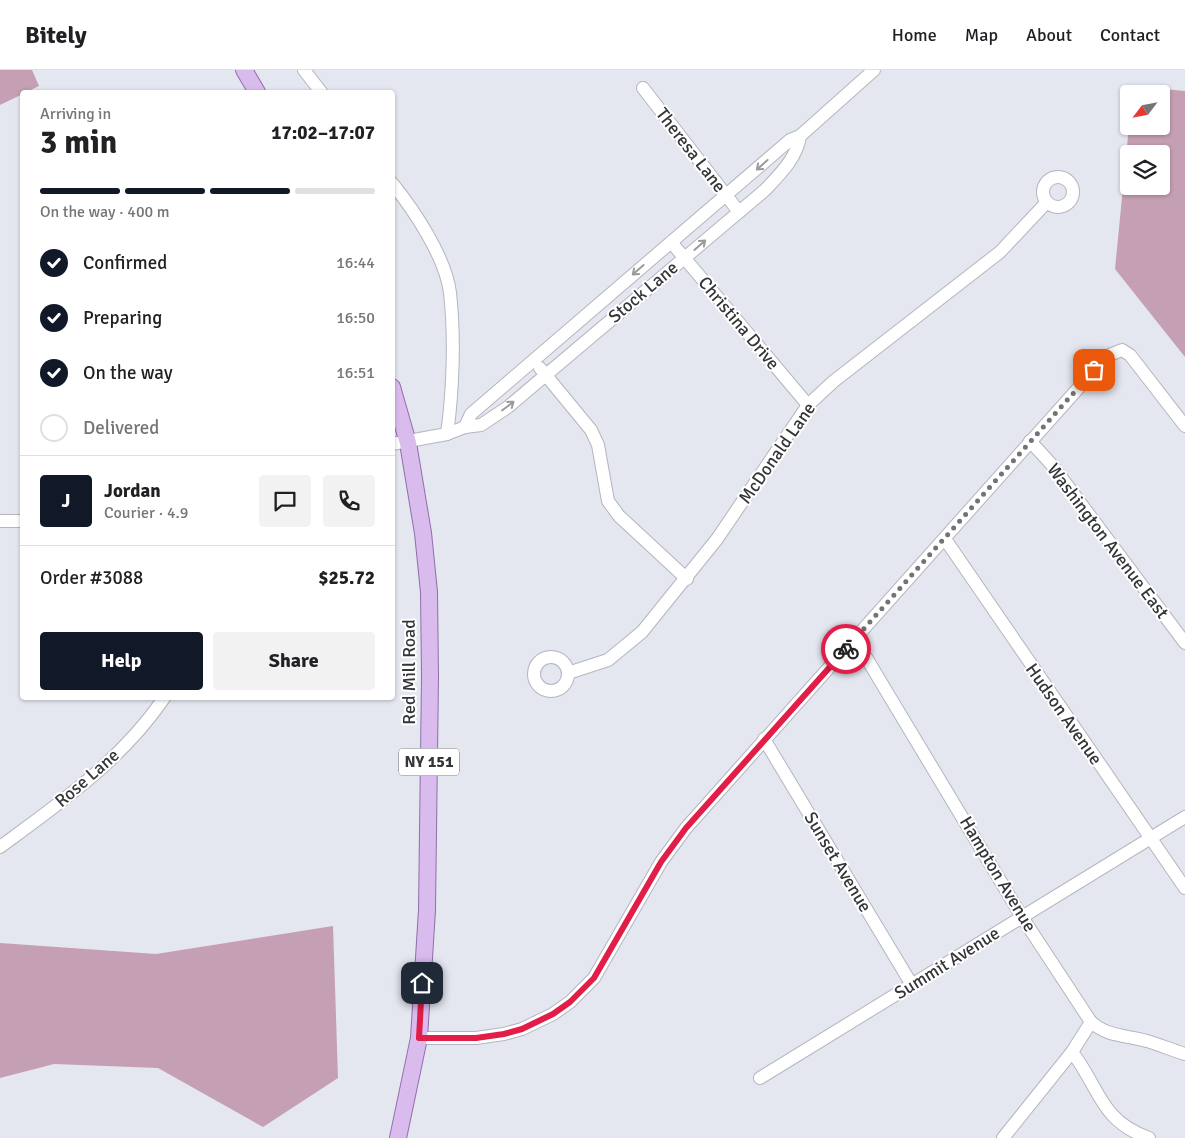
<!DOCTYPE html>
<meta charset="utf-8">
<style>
body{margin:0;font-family:Signika,sans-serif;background:#f2f2f2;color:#202124;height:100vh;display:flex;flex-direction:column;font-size:19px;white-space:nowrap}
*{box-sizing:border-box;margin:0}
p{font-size:16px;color:#757577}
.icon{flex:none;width:28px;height:28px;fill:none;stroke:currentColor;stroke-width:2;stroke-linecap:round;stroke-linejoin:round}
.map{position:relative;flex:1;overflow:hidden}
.drawer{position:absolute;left:20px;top:20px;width:375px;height:610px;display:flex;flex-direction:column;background:#fff;border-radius:5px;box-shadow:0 1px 4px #0004}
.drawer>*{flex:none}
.needle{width:32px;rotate:238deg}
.tools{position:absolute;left:1120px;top:15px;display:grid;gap:10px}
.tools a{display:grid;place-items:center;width:50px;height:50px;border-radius:5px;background:#fff;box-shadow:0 1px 4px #0004;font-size:25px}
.pin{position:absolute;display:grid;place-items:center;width:42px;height:42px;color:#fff;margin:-21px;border-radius:10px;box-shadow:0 2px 8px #0006}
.courier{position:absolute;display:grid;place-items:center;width:50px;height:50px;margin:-25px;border:4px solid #e11d48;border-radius:50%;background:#fff;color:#222;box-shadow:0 1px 6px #0007}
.head em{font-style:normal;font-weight:800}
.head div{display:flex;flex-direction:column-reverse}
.head{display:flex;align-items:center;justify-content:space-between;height:85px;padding:0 20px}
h1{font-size:32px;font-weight:800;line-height:38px}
.bar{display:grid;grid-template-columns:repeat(4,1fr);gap:8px 5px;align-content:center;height:60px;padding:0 20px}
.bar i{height:6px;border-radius:4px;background:#e0e0e0}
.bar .on{background:#111827}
.bar p{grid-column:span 4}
.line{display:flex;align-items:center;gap:12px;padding:0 20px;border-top:1px solid #e0e0e0}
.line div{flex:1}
.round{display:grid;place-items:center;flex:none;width:52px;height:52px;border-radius:5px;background:#f2f2f2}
ol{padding:0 20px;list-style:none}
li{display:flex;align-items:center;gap:15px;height:55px}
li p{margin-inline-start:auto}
li .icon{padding:5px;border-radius:50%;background:#111827;color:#fff;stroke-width:4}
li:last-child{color:#757577}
li i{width:28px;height:28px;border:2px solid #e0e0e0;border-radius:50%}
.cta{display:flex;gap:10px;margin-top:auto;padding:10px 20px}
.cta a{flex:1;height:58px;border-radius:5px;background:#111827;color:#fff;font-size:20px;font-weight:800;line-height:58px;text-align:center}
.cta a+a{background:#f2f2f2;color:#202124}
header{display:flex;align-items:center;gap:30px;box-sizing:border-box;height:70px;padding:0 25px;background:#fff;border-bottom:1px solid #e0e0e0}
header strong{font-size:24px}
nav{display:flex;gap:28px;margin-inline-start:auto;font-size:18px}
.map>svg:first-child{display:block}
.forest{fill:#c59fb3;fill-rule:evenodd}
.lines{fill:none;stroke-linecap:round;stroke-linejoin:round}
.minor-casing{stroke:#b4b5bf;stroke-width:14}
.major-casing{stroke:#906fa8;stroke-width:18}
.minor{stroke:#fff;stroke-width:12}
.major{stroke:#dabbee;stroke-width:16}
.oneway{stroke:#9a9a9c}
.done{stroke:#727379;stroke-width:5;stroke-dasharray:0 9}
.route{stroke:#e11d48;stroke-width:6}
.labels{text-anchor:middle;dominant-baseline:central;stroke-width:4;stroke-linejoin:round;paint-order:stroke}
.shield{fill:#fff;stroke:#717274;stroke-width:1}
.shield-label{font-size:16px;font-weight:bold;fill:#343539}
.street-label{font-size:18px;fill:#343539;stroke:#fff}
</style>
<header>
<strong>Bitely</strong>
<nav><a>Home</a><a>Map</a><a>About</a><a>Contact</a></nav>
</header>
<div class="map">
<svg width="1185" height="1068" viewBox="0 0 1185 1068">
<rect width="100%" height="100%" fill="#e4e6f0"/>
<g class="forest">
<path d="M0,0H32L39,16L0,35Z"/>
<path d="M1133,16L1185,21V287L1115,199L1129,56H1161V24H1132ZM1129,84H1161V116H1129Z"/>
<path d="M333,856L338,1008L263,1057L158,998L54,994L0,1008V873L156,884Z"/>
</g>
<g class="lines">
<g class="minor-casing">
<g id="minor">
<path d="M304,0L321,22"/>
<path d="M643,18L739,142"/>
<circle cx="1058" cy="122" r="15"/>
<path d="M392,113C414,140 446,188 450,223C455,267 453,321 447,364"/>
<path d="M671,172L808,335"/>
<path d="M540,298L591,360L598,375L608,431L619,446L687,509"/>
<path d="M465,357L471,344L790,70L800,66L874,0"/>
<path d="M1030,371L1052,395L1185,573"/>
<path d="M392,374L447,364L465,357L481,355L508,337L765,120C780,104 797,88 800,66"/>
<path d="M0,451H22"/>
<path d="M945,469L1185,818"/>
<path d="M855,569L1022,847L1091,952C1108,967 1126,965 1147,971C1160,975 1172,980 1185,984"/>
<circle cx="551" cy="604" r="17"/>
<path d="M568,603L608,590L642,562L717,469L808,335L834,311L1000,182L1047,132"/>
<path d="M764,669L912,915"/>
<path d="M0,777C60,733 122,690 164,628"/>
<path d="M419,968H476L504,964L522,959L553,944L570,932L594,908L661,792L686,758L1107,286L1122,280L1130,285L1185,356"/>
<path d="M1072,982C1100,1018 1100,1051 1149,1068"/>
<path d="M760,1008L1185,747"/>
<path d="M1003,1068L1072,982L1091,952"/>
</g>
</g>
<g class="major-casing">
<g id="major">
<path d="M244,0L257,22"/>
<path d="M392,317L408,373L423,463L429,522L430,607L427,840L419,968L398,1068"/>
</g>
</g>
<use href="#minor" class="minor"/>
<use href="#major" class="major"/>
</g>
<defs><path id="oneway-shaft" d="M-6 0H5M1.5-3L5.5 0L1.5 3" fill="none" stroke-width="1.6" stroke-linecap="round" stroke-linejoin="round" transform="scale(1.25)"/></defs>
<g class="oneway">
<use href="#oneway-shaft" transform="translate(762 95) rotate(138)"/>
<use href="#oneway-shaft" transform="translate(700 175) rotate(-41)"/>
<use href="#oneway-shaft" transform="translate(638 200) rotate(139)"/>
<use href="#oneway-shaft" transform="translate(508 336) rotate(-37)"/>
</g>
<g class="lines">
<path class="done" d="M846,579L1094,300"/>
<path class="route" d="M422,913L419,968H476L504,964L522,959L553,944L570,932L594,908L661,792L686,758L846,579"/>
</g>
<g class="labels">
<rect class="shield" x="399" y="678.5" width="60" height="27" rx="4"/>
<g class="shield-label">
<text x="429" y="692">NY 151</text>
</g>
<g class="street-label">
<text transform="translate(691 80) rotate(52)">Theresa Lane</text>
<text transform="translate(643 222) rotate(-40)">Stock Lane</text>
<text transform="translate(739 253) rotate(50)">Christina Drive</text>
<text transform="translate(777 383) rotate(-55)">McDonald Lane</text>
<text transform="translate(1108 471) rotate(53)">Washington Avenue East</text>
<text transform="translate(409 602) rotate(-90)">Red Mill Road</text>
<text transform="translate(1064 644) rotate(55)">Hudson Avenue</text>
<text transform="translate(87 708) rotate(-41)">Rose Lane</text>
<text transform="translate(838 792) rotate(59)">Sunset Avenue</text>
<text transform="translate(998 804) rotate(59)">Hampton Avenue</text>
<text transform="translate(947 893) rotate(-32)">Summit Avenue</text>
</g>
</g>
</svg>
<div class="tools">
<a><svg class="needle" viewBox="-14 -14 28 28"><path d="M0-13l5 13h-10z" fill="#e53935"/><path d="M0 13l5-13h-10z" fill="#757577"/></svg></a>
<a><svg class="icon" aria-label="layers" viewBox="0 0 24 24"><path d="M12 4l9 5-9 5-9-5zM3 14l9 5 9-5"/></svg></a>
</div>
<div class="pin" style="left:1094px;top:300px;background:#ea580c"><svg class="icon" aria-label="bag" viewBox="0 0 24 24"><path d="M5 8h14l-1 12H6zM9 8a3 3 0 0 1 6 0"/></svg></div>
<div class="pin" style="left:422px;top:913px;background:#1f2937"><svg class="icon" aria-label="home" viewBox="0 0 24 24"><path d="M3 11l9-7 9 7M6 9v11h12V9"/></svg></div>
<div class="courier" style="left:846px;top:579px"><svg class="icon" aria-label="bike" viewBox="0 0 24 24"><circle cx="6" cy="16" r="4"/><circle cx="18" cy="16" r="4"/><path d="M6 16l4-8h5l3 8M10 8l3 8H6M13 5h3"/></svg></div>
<section class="drawer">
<div class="head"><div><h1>3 min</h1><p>Arriving in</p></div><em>17:02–17:07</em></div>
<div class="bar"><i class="on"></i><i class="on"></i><i class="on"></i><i></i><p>On the way · 400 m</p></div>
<ol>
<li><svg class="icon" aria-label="check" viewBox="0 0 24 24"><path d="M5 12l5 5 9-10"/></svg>Confirmed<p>16:44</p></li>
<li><svg class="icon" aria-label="check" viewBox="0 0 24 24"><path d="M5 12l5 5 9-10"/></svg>Preparing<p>16:50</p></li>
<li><svg class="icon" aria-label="check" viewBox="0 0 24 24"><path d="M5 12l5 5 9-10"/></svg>On the way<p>16:51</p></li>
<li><i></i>Delivered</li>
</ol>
<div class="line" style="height:90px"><b class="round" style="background:#111827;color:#fff">J</b><div><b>Jordan</b><p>Courier · 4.9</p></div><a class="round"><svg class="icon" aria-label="chat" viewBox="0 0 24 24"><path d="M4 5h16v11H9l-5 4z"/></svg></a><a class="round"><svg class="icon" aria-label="phone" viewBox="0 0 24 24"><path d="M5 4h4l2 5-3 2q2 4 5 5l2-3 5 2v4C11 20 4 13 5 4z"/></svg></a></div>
<div class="line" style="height:65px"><div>Order #3088</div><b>$25.72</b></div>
<div class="cta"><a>Help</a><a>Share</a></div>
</section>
</div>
